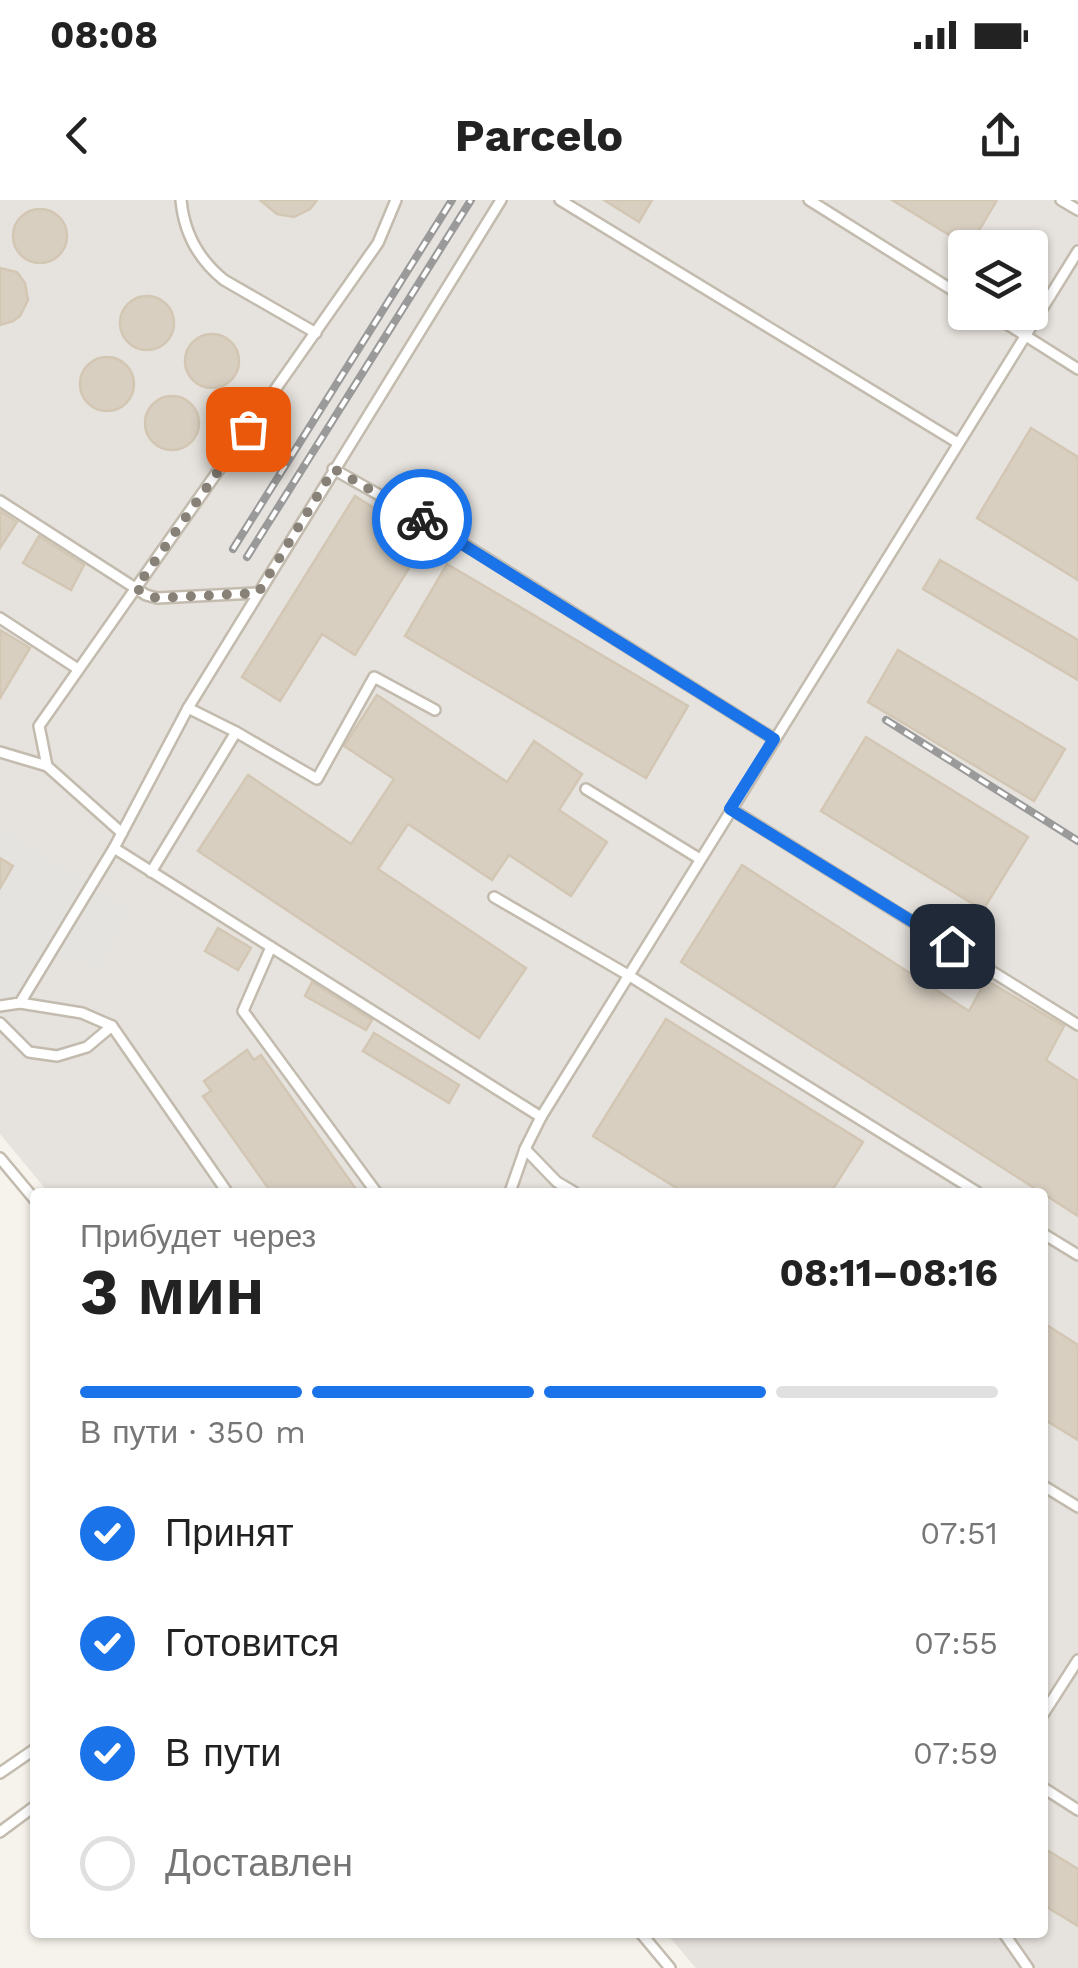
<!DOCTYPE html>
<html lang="ru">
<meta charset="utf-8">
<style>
body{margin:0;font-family:"Work Sans",sans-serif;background:#f6f6f6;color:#222;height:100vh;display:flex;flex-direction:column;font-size:38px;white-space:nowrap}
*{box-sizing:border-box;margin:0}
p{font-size:32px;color:#767676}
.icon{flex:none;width:55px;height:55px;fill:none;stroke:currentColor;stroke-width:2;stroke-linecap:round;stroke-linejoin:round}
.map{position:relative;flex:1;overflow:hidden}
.details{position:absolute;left:30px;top:988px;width:1018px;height:750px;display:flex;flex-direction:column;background:#fff;border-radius:10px;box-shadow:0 2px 8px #0004}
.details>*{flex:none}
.tools{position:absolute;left:948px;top:30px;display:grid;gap:20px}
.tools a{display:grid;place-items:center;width:100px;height:100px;border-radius:10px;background:#fff;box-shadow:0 2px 8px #0004;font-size:50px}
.pin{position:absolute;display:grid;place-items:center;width:85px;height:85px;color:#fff;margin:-42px;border-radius:20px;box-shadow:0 5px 15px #0006}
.courier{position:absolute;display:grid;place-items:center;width:100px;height:100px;margin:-50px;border:8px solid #1a73e8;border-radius:50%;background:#fff;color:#222;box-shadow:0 2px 12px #0007}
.summary em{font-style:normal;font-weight:700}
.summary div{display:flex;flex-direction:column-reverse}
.summary{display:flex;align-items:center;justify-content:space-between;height:170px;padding:0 50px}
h1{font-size:65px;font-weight:700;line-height:75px}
.bar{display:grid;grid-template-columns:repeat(4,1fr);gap:15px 10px;align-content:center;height:120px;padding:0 50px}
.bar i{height:12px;border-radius:8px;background:#e0e0e0}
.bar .on{background:#1a73e8}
.bar p{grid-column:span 4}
ol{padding:0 50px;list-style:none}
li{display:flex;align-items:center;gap:30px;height:110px}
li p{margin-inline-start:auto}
li .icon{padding:10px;border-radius:50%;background:#1a73e8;color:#fff;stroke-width:4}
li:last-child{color:#767676}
li i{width:55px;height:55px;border:5px solid #e0e0e0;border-radius:50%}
.status{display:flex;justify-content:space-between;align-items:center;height:70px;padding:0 50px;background:#fff;direction:ltr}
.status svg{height:28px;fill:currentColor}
header{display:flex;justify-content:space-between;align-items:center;height:130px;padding:0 50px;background:#fff;font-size:45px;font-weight:700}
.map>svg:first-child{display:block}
.industrial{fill:#e6e2dd;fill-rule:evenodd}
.parking{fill:#e5e3e0}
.building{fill:#d8cfc1;stroke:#d3c7b4;stroke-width:2.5}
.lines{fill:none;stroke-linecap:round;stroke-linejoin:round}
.lane-casing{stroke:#c2bbae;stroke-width:14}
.lane{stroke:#fff;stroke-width:9}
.rail-casing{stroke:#9a9a9a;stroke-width:8}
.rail{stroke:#fff;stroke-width:4;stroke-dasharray:11;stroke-linecap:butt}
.done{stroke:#878178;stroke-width:10;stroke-dasharray:0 18}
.route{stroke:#1a73e8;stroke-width:12}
</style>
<div class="status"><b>08:08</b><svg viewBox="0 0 49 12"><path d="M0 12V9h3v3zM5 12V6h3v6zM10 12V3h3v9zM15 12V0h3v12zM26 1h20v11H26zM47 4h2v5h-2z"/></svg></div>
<header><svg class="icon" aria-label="back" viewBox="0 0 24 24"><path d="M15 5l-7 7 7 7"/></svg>Parcelo<svg class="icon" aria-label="share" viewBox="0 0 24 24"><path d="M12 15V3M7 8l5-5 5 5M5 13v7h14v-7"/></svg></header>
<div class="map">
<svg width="1078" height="1768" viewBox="0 0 1078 1768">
<rect width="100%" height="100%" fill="#f6f3ec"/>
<path class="industrial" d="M0,0H1078V1768H696L666,1733L1042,1732V992H48L0,934ZM965,48H1030V112H965Z"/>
<path class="parking" d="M0,627L129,709L100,767L49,754L20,803L0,806Z"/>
<g class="building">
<path d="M260,0H317L310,9L294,17L277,14Z"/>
<path d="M604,0H652L639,22Z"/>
<path d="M892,0H997L969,47Z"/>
<circle cx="40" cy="36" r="27"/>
<path d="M0,68L17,72L25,83L28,100L20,116L13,121L0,125Z"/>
<circle cx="147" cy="123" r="27"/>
<circle cx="212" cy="161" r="27"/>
<circle cx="107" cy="184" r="27"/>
<circle cx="172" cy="223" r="27"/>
<path d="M1031,228L1078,257V380L977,318Z"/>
<path d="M355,296L426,341L355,455L322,434L280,501L242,477Z"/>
<path d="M0,311L17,322L0,348Z"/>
<path d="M39,336L84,365L71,390L23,363Z"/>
<path d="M940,360L1078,440V480L923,389Z"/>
<path d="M447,364L688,506L646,578L405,436Z"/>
<path d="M0,430L30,448L0,498Z"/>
<path d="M898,450L1065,549L1034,601L868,502Z"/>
<path d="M377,495L507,582L534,541L582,574L559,610L607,642L571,696L509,655L492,680L408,624L378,669L526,768L479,838L198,651L248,575L351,644L394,579L344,546Z"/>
<path d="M866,537L1028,637L983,710L821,611Z"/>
<path d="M0,658L13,666L0,688Z"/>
<path d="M742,665L969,811L986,780L1064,826L1046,860L1078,881V1016L681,762Z"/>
<path d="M218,728L251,748L238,770L205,751Z"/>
<path d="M312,782L372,820L366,830L305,796Z"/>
<path d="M666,819L863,942L831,992H683L593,936Z"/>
<path d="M374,833L459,885L449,903L363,851Z"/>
<path d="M247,850L254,860L261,855L358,992H271L203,896L211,891L204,881Z"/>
<path d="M1042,1122L1078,1145V1240L1042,1218Z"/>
<path d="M1042,1647L1078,1669V1726L1042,1704Z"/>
</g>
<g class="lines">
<g class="lane-casing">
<g id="lane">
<path d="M181,0C184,33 198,59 224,80L316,133"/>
<path d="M560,0L958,243"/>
<path d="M809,0L965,98"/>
<path d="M1061,0L1078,10"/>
<path d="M988,112L1078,169"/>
<path d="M333,269L440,329L774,539"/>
<path d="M0,301L146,395L157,398L257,393"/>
<path d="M0,418L78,469"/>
<path d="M188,508L236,532L317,579L374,477L435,510"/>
<path d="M0,552L47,566"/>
<path d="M586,589L700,659"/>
<path d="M731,609L1078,825"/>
<path d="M122,633L47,566L39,526L378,43L396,0"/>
<path d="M114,648L188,508L501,0"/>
<path d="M151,672L236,532"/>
<path d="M494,697L628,775L977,992"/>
<path d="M271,747L243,811L376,992"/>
<path d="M20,803L82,813L112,826L227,992"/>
<path d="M0,806L20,803L114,648L541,917"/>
<path d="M0,823L29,852L57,856L87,847L112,826"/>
<path d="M525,949L557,982L574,992"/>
<path d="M0,958L35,1000"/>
<path d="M510,992L525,949L541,917L1078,51"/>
<path d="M1042,1033L1078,1055"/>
<path d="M1042,1285L1078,1307"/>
<path d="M1042,1516L1078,1460"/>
<path d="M0,1573L35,1549"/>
<path d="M1042,1587L1078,1610"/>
<path d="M0,1632L35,1606"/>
<path d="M640,1732L670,1768"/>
<path d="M1003,1732L1028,1768"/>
</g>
</g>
<use href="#lane" class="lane"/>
<g class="rail-casing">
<g id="rail">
<path d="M233,349L452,0"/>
<path d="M247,357L471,0"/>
<path d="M886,520L1078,641"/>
</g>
</g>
<use href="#rail" class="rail"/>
</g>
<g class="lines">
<path class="done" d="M248,229L136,388L146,395L157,398L258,393L334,269L422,319"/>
<path class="route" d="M422,319L774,539L730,609L952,746"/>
</g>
</svg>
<div class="tools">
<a><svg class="icon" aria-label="layers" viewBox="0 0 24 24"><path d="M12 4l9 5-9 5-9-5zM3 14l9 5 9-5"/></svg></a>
</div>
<div class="pin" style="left:248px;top:229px;background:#ea580c"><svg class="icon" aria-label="bag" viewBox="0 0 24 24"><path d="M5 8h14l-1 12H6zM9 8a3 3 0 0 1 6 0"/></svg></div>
<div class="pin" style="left:952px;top:746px;background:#1f2937"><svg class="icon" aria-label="home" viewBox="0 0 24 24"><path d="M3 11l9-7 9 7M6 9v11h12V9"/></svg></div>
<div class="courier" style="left:422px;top:319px"><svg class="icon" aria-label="bike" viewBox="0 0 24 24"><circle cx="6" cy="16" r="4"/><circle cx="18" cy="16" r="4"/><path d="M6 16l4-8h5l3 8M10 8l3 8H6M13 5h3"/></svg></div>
<section class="details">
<div class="summary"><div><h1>3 мин</h1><p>Прибудет через</p></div><em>08:11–08:16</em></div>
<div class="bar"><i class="on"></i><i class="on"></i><i class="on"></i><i></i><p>В пути · 350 m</p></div>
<ol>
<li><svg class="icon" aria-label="check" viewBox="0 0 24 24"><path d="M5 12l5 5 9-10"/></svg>Принят<p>07:51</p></li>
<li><svg class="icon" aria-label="check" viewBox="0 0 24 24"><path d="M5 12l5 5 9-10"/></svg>Готовится<p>07:55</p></li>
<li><svg class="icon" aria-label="check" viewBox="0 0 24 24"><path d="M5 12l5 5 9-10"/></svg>В пути<p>07:59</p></li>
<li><i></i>Доставлен</li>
</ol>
</section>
</div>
